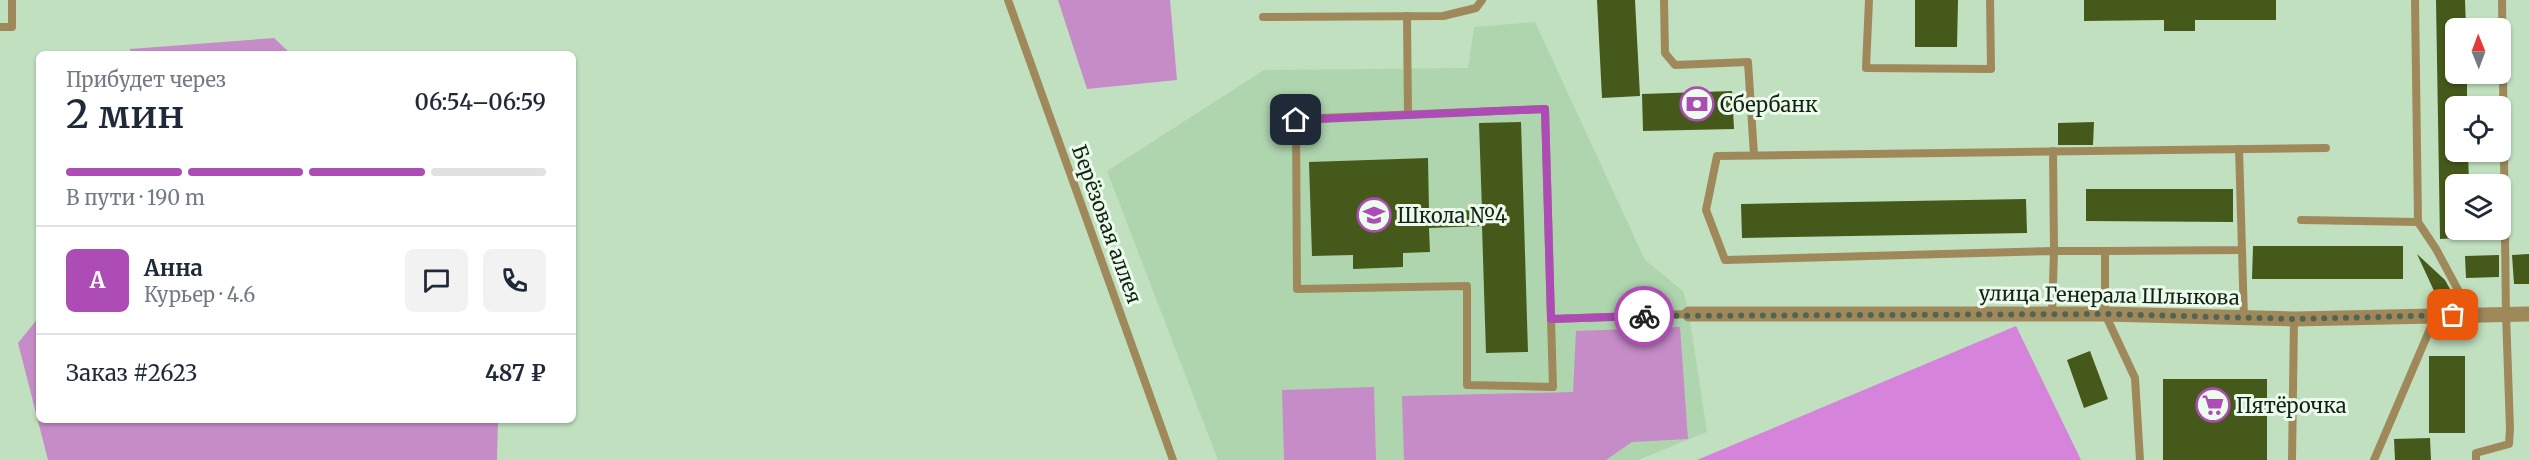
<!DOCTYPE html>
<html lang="ru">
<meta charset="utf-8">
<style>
body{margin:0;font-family:Merriweather,serif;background:#f2f2f3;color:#1f2937;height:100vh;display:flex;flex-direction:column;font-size:22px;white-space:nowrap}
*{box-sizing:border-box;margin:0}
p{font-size:20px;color:#747a83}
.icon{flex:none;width:33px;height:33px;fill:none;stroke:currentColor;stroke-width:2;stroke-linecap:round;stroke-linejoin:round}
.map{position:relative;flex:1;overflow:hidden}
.panel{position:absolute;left:36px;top:51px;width:540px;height:372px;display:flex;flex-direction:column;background:#fff;border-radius:9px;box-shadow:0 2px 4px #0004}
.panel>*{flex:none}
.needle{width:39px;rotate:359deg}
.fabs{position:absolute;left:2445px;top:18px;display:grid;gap:12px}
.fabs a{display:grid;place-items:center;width:66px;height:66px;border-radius:9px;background:#fff;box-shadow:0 2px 4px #0004;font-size:30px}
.pin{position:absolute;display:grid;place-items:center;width:51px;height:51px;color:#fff;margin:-26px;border-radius:12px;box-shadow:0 3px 9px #0006}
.courier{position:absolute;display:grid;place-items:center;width:60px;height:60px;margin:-30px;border:4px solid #ad4cb4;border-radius:50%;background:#fff;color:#222;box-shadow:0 2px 8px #0007}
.headline em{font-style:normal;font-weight:600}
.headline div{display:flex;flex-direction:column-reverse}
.headline{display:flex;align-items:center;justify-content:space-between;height:102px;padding:0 30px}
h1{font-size:39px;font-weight:600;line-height:45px}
.bar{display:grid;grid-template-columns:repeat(4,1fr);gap:9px 6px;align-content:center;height:72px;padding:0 30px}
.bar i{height:8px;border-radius:4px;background:#e0e1e3}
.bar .active{background:#ad4cb4}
.bar p{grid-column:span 4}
.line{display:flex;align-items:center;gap:15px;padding:0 30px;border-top:2px solid #e0e1e3}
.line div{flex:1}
.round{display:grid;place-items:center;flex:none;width:63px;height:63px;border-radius:9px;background:#f2f2f3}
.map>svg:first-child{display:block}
.built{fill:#afd5af}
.green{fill:#c68cc8}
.forest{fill:#d683db}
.building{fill:#45591a}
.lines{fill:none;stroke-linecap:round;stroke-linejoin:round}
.service{stroke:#9f895b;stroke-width:8}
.minor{stroke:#9f895b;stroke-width:15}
.done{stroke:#526452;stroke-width:6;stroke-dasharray:0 10.8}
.route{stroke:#ad4cb4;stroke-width:8}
.labels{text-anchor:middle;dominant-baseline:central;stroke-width:6;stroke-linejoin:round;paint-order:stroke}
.poi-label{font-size:20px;fill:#162116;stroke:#ecfcec;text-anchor:start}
.street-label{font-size:20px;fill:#162116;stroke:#ecfcec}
</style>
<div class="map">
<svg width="2529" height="460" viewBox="0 0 2529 460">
<rect width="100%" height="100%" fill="#c0e0c0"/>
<path class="built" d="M1535,22L1645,260L1683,291L1689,314L1707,432L1638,460H1218L1107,171L1264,70L1468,68L1474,27Z"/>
<g class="green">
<path d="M1058,0H1170L1177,80L1087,89Z"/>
<path d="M274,38L291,54H131L130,49Z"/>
<path d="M39,317V420H498L497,460H48L18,343Z"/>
<path d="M1680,327L1688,439L1632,442L1606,460H1404L1402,396L1573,392L1576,331Z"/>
<path d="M1374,387L1376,460H1284L1282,390Z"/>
</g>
<path class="forest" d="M2016,326L2081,460H1697Z"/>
<g class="building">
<path d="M1597,0H1635L1640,96L1602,98Z"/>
<path d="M1915,0H1958L1957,47H1915Z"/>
<path d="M2084,0H2276V20H2195V31H2164V20L2084,21Z"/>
<path d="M2436,0H2465L2466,28H2456V74H2467V106H2456V152H2468L2469,184H2456V238L2440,239Z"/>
<path d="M1732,91L1734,129L1643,131L1642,94Z"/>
<path d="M1521,122L1528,352L1486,353L1482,226L1429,228L1430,252L1403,253V267L1353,269V255L1312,256L1309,162L1428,158L1429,211L1482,210L1479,123Z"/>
<path d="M2094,122L2093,145H2058V123Z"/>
<path d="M2086,189H2233V222L2086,221Z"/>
<path d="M2026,199L2027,233L1742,238L1741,204Z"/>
<path d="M2253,246H2403V279H2252Z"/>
<path d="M2417,254L2445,280L2455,298L2435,293Z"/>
<path d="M2529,254V284H2514L2512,255Z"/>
<path d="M2499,255V277L2466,278L2465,256Z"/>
<path d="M2090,351L2108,399L2084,408L2067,360Z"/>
<rect x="2429" y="356" width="36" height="77"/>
<rect x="2163" y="379" width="104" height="81"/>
<path d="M2430,438L2431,460H2395L2394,439Z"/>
</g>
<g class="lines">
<g class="service">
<path d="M1008,0L1173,460"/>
<path d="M1664,0L1665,53L1675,65L1748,62L1754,155"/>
<path d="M1869,0L1866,68L1991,69L1990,0"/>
<path d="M2415,0L2418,222L2436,249L2471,314"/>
<path d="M1407,16L1408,115"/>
<path d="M1263,17L1443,16L1476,8L1482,0"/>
<path d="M0,27H12V0"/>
<path d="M2053,151L2054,251H2105V314L2135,378L2140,460"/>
<path d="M2301,220L2418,222"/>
<path d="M2242,250L2244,318"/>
<path d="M2105,251L2242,250L2239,149"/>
<path d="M2052,314L2054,251L1725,260L1706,210L1717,156L2326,148"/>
<path d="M1551,319L1545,109L1296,119L1297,289L1467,286V385L1553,387L1551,319L1689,314"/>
<path d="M2292,460L2294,319"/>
<path d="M2374,460L2436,315"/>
<path d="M2476,460V453L2509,444L2510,429L2506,314L2502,0"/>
</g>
<path class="minor" d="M1689,314H2105L2294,319L2529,314"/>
</g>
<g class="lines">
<path class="done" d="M1644,316L2105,314L2295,319L2453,315"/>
<path class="route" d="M1296,120L1545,109L1551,319L1644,316"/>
</g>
<defs>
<g id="bank-ring" transform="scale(1.725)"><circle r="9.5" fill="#ecfcec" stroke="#ad4cb4" stroke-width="1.5"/><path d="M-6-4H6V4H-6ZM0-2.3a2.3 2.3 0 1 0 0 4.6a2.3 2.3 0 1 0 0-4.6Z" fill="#ad4cb4"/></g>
<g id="school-ring" transform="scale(1.725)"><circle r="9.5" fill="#ecfcec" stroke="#ad4cb4" stroke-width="1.5"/><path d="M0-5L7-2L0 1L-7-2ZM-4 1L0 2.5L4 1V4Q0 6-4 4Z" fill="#ad4cb4"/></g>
<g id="supermarket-ring" transform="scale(1.725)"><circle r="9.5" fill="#ecfcec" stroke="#ad4cb4" stroke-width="1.5"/><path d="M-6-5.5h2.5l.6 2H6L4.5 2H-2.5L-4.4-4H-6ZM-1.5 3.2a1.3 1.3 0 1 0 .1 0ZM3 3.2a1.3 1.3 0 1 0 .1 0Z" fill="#ad4cb4"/></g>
</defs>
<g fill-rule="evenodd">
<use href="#bank-ring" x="1697" y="104"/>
<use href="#school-ring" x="1374" y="215"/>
<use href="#supermarket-ring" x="2213" y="405"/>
</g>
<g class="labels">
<g class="poi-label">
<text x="1720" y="104">Сбербанк</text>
<text x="1397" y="215">Школа №4</text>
<text x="2236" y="405">Пятёрочка</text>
</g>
<g class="street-label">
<text transform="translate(1107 224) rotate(70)">Берёзовая аллея</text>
<text transform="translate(2109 295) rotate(1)">улица Генерала Шлыкова</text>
</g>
</g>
</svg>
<div class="fabs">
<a><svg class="needle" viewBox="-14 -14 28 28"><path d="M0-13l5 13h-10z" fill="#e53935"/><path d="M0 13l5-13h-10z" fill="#747a83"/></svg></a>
<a><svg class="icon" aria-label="locate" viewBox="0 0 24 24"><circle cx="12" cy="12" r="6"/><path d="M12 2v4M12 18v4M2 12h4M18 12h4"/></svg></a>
<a><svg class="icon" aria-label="layers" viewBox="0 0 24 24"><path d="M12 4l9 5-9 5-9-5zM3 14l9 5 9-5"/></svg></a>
</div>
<div class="pin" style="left:2453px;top:315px;background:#ea580c"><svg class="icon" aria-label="bag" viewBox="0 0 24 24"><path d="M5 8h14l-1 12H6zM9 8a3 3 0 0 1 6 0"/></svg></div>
<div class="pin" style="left:1296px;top:120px;background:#1f2937"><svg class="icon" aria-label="home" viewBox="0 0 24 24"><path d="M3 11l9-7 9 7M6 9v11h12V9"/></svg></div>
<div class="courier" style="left:1644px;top:316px"><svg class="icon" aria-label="bike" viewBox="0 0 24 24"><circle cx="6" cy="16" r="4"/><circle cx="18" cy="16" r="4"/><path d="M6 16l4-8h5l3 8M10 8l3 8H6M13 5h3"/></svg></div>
<section class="panel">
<div class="headline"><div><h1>2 мин</h1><p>Прибудет через</p></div><em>06:54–06:59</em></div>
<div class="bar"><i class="active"></i><i class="active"></i><i class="active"></i><i></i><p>В пути · 190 m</p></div>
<div class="line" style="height:108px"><b class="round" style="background:#ad4cb4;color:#fff">А</b><div><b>Анна</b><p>Курьер · 4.6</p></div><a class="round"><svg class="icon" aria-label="chat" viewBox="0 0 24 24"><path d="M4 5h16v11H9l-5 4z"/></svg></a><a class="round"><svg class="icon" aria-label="phone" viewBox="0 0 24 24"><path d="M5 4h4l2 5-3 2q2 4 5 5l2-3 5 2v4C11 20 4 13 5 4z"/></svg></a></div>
<div class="line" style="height:78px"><div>Заказ #2623</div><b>487 ₽</b></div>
</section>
</div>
